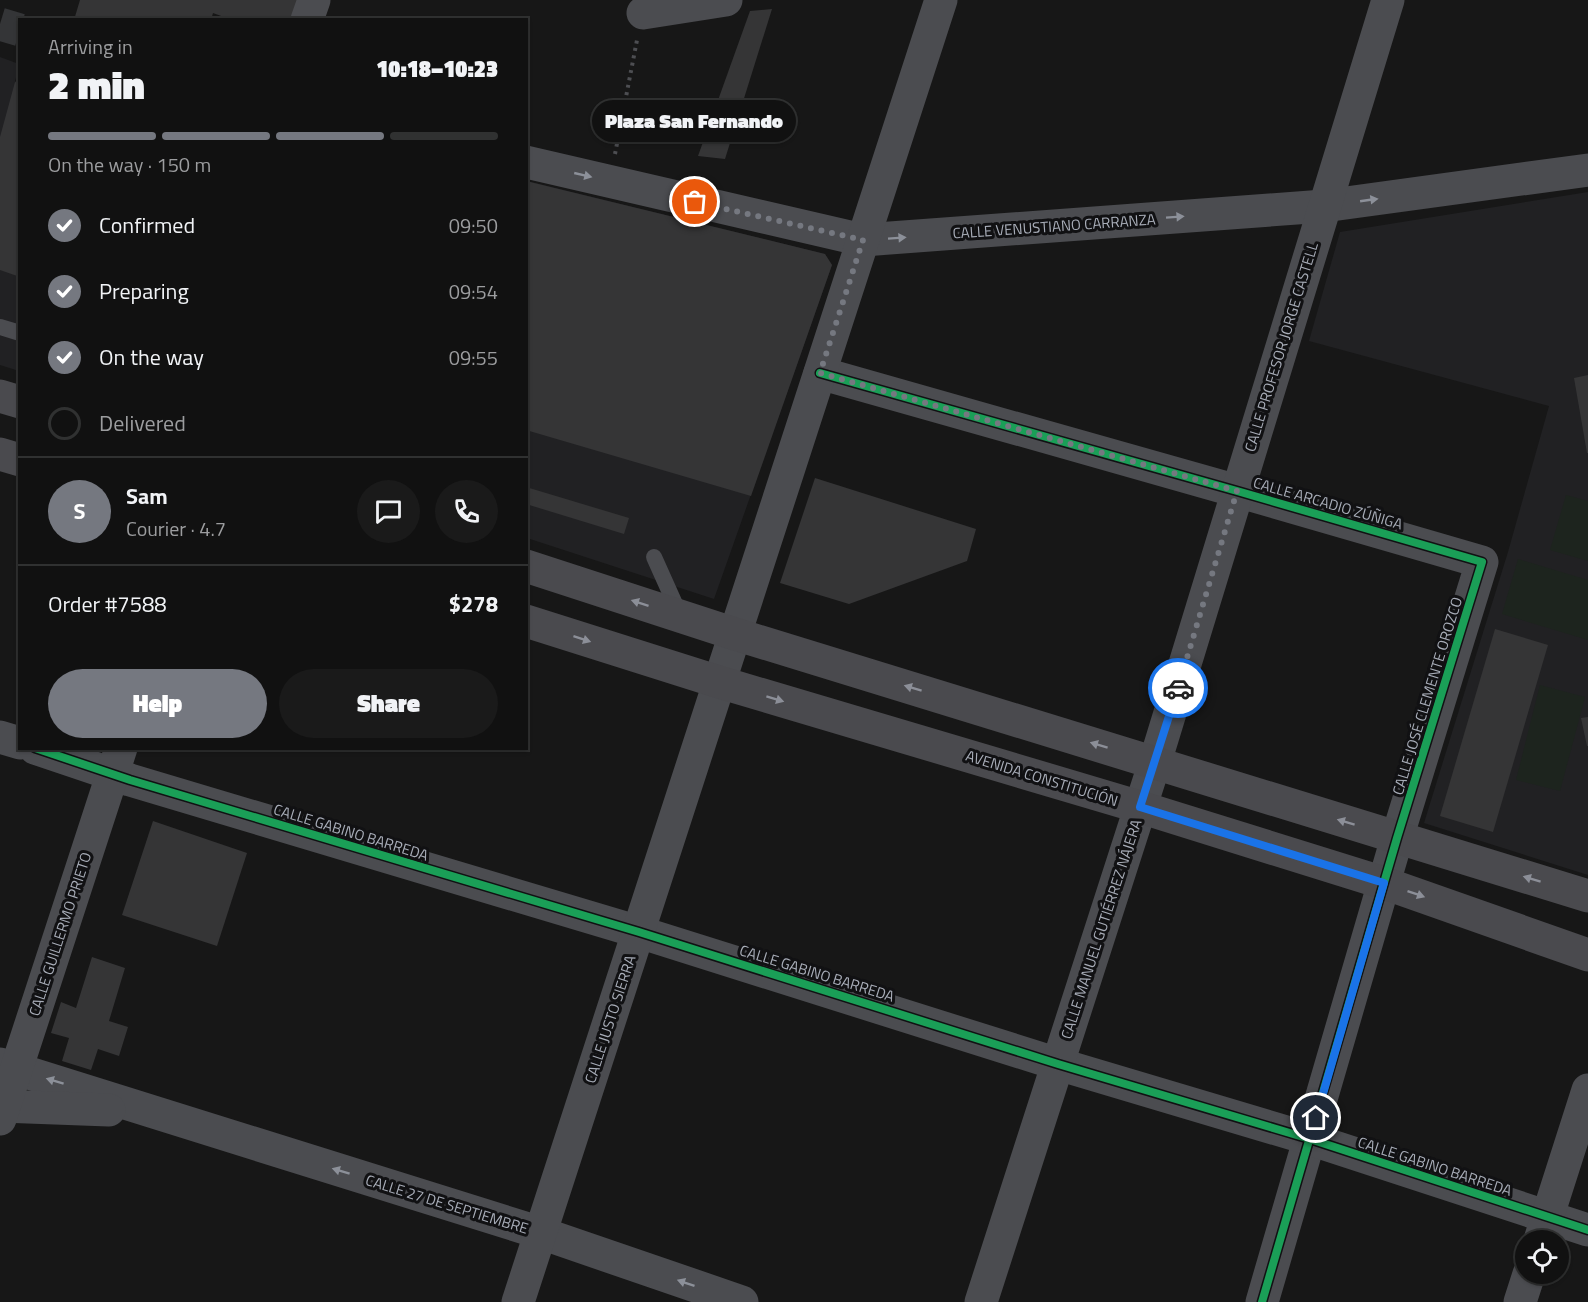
<!DOCTYPE html>
<meta charset="utf-8">
<style>
body{margin:0;font-family:"Titillium Web",sans-serif;background:#1a1a1a;color:#f1f3f6;height:100vh;display:flex;flex-direction:column;font-size:22px;white-space:nowrap}
*{box-sizing:border-box;margin:0}
p{font-size:20px;color:#9c9d9f}
.icon{flex:none;width:33px;height:33px;fill:none;stroke:currentColor;stroke-width:2;stroke-linecap:round;stroke-linejoin:round}
.map{position:relative;flex:1;overflow:hidden}
.drawer{position:absolute;left:18px;top:18px;width:510px;height:732px;display:flex;flex-direction:column;background:#111;border-radius:0px;box-shadow:0 2px 4px #0004,0 0 0 2px #303131}
.drawer>*{flex:none}
.fabs{position:absolute;left:1515px;top:1230px;display:grid;gap:12px}
.fabs a{display:grid;place-items:center;width:54px;height:54px;border-radius:50%;background:#111;box-shadow:0 2px 4px #0004,0 0 0 2px #303131;font-size:30px}
.pin{position:absolute;display:grid;place-items:center;width:51px;height:51px;color:#fff;margin:-26px;border:3px solid #fff;border-radius:50%;box-shadow:0 2px 6px #0007}
.courier{position:absolute;display:grid;place-items:center;width:60px;height:60px;margin:-30px;border:4px solid #1a73e8;border-radius:50%;background:#fff;color:#222;box-shadow:0 2px 8px #0007}
.bubble{position:absolute;height:42px;border-radius:21px;background:#111;box-shadow:0 2px 4px #0004,0 0 0 2px #303131;font-size:20px;font-weight:800;line-height:42px;text-align:center}
.head em{font-style:normal;font-weight:800}
.head div{display:flex;flex-direction:column-reverse}
.head{display:flex;align-items:center;justify-content:space-between;height:102px;padding:0 30px}
h1{font-size:39px;font-weight:800;line-height:45px}
.bar{display:grid;grid-template-columns:repeat(4,1fr);gap:9px 6px;align-content:center;height:72px;padding:0 30px}
.bar i{height:8px;border-radius:4px;background:#303131}
.bar .current{background:#757880}
.bar p{grid-column:span 4}
.line{display:flex;align-items:center;gap:15px;padding:0 30px;border-top:2px solid #303131}
.line div{flex:1}
.round{display:grid;place-items:center;flex:none;width:63px;height:63px;border-radius:32px;background:#1a1a1a}
ol{padding:0 30px;list-style:none}
li{display:flex;align-items:center;gap:18px;height:66px}
li p{margin-inline-start:auto}
li .icon{padding:6px;border-radius:50%;background:#757880;color:#fff;stroke-width:4}
li:last-child{color:#9c9d9f}
li i{width:33px;height:33px;border:3px solid #303131;border-radius:50%}
.cta{display:flex;gap:12px;margin-top:auto;padding:12px 30px}
.cta a{flex:1;height:69px;border-radius:36px;background:#757880;color:#fff;font-size:24px;font-weight:800;line-height:69px;text-align:center}
.cta a+a{background:#1a1a1a;color:#f1f3f6}
.map>svg:first-child{display:block}
.built{fill:#212123}
.green{fill:#1d241e}
.building{fill:#353536}
.lines{fill:none;stroke-linecap:round;stroke-linejoin:round}
.street-tunnel{stroke:#343537;stroke-width:33;stroke-dasharray:33 16;stroke-linecap:butt}
.path{stroke:#4d4e52;stroke-width:4;stroke-dasharray:3 4.5;stroke-linecap:butt}
.lane{stroke:#4b4c50;stroke-width:16}
.street{stroke:#4b4c50;stroke-width:33}
.secondary{stroke:#4a4a4e;stroke-width:33}
.cycleway-casing{stroke:#111113;stroke-width:11}
.cycleway{stroke:#1a9f57;stroke-width:8}
.oneway{fill:#8c9099}
.oneway2{fill:#8c8f98}
.done{stroke:#757880;stroke-width:6;stroke-dasharray:0 10.8}
.route{stroke:#1a73e8;stroke-width:8}
.labels{text-anchor:middle;dominant-baseline:central;stroke-width:6;stroke-linejoin:round;paint-order:stroke}
.street-label{font-size:15px;fill:#a8adb8;stroke:#111113}
</style>
<div class="map">
<svg width="1588" height="1302" viewBox="0 0 1588 1302">
<rect width="100%" height="100%" fill="#171717"/>
<g class="built">
<path d="M0,57L19,64V68L15,81L20,83L19,371L0,365Z"/>
<path d="M527,181L825,254L832,265L714,599L527,538Z"/>
<path d="M1588,192V875L1424,823L1508,552L1549,406L1309,341L1340,232Z"/>
</g>
<g class="green">
<path d="M1566,495L1588,501V561L1550,550Z"/>
<path d="M1518,559L1588,580V640L1502,614Z"/>
<path d="M1540,685L1585,697L1560,791L1516,780Z"/>
</g>
<g class="building">
<path d="M80,0H309L302,20H232L213,13L211,20H74Z"/>
<path d="M772,9L725,159L698,156L750,11Z"/>
<path d="M15,82L20,83V277L0,270V137Z"/>
<path d="M526,181L825,254L832,265L751,496L526,430Z"/>
<path d="M1588,375V453H1587L1574,378Z"/>
<path d="M815,478L976,529L967,561L849,604L780,583Z"/>
<path d="M526,487L629,518L624,534L526,504Z"/>
<path d="M1495,629L1548,645L1493,832L1440,816Z"/>
<path d="M1588,717V746H1587L1581,718Z"/>
<path d="M153,821L247,853L217,946L122,915Z"/>
<path d="M92,957L125,968L109,1021L128,1027L119,1056L98,1049L91,1070L62,1061L69,1038L51,1033L61,1002L76,1008Z"/>
</g>
<g class="lines">
<path class="street-tunnel" d="M0,24L20,30"/>
<path class="path" d="M615,154L637,40"/>
<g class="lane">
<path d="M0,327L20,333"/>
<path d="M654,557L680,615"/>
</g>
<g class="street">
<path d="M643,13L726,0"/>
<path d="M307,20L314,0"/>
<path d="M526,162L863,240L1324,206L1588,170"/>
<path d="M820,373L1237,491L1482,562L1397,838L1262,1302"/>
<path d="M0,737L20,743"/>
<path d="M35,748L130,780L639,932L1058,1064L1310,1139L1588,1230"/>
<path d="M0,1064L541,1233L742,1302"/>
<path d="M0,1106L109,1110"/>
<path d="M0,1119L121,748"/>
<path d="M1540,1240L1588,1090"/>
<path d="M518,1302L941,0"/>
<path d="M981,1302L1155,762L1388,0"/>
<path d="M1520,1302L1529,1274"/>
</g>
<g class="secondary">
<path d="M0,396L20,402"/>
<path d="M0,454L20,460"/>
<path d="M526,566L735,634L1588,896"/>
<path d="M526,621L719,682L1140,807L1384,883L1588,955"/>
</g>
<g class="cycleway-casing">
<g id="cycleway">
<path d="M820,373L1237,491L1482,562L1397,838L1262,1302"/>
<path d="M35,748L130,780L639,932L1058,1064L1310,1139L1588,1230"/>
</g>
</g>
<use href="#cycleway" class="cycleway"/>
</g>
<defs><path id="oneway-solid" d="M-6-.8H1V-3.2L6.5 0L1 3.2V.8H-6Z" transform="scale(1.5)"/></defs>
<g class="oneway">
<use href="#oneway-solid" transform="translate(583 175) rotate(13)"/>
<use href="#oneway-solid" transform="translate(1369 200) rotate(-8)"/>
<use href="#oneway-solid" transform="translate(1175 217) rotate(-4)"/>
<use href="#oneway-solid" transform="translate(897 238) rotate(-4)"/>
<use href="#oneway-solid" transform="translate(55 1081) rotate(-163)"/>
<use href="#oneway-solid" transform="translate(341 1171) rotate(-163)"/>
<use href="#oneway-solid" transform="translate(686 1283) rotate(-161)"/>
</g>
<g class="oneway2">
<use href="#oneway-solid" transform="translate(640 603) rotate(-162)"/>
<use href="#oneway-solid" transform="translate(582 639) rotate(18)"/>
<use href="#oneway-solid" transform="translate(913 688) rotate(-163)"/>
<use href="#oneway-solid" transform="translate(775 699) rotate(17)"/>
<use href="#oneway-solid" transform="translate(1099 745) rotate(-163)"/>
<use href="#oneway-solid" transform="translate(1346 822) rotate(-163)"/>
<use href="#oneway-solid" transform="translate(1532 879) rotate(-163)"/>
<use href="#oneway-solid" transform="translate(1416 894) rotate(19)"/>
</g>
<g class="lines">
<path class="done" d="M695,202L863,240L820,373L1237,491L1178,688"/>
<path class="route" d="M1178,688L1140,807L1384,883L1316,1118"/>
</g>
<g class="labels">
<g class="street-label">
<text transform="translate(1054 226) rotate(-4)">CALLE VENUSTIANO CARRANZA</text>
<text transform="translate(1281 347) rotate(-73)">CALLE PROFESOR JORGE CASTELL</text>
<text transform="translate(1328 503) rotate(16)">CALLE ARCADIO ZÚÑIGA</text>
<text transform="translate(1427 696) rotate(-73)">CALLE JOSÉ CLEMENTE OROZCO</text>
<text transform="translate(1042 778) rotate(17)">AVENIDA CONSTITUCIÓN</text>
<text transform="translate(351 832) rotate(17)">CALLE GABINO BARREDA</text>
<text transform="translate(1101 929) rotate(-72)">CALLE MANUEL GUTIÉRREZ NÁJERA</text>
<text transform="translate(60 934) rotate(-72)">CALLE GUILLERMO PRIETO</text>
<text transform="translate(817 973) rotate(17)">CALLE GABINO BARREDA</text>
<text transform="translate(610 1019) rotate(-72)">CALLE JUSTO SIERRA</text>
<text transform="translate(1435 1166) rotate(18)">CALLE GABINO BARREDA</text>
<text transform="translate(447 1204) rotate(17)">CALLE 27 DE SEPTIEMBRE</text>
</g>
</g>
</svg>
<div class="fabs">
<a><svg class="icon" aria-label="locate" viewBox="0 0 24 24"><circle cx="12" cy="12" r="6"/><path d="M12 2v4M12 18v4M2 12h4M18 12h4"/></svg></a>
</div>
<div class="pin" style="left:695px;top:202px;background:#ea580c"><svg class="icon" aria-label="bag" viewBox="0 0 24 24"><path d="M5 8h14l-1 12H6zM9 8a3 3 0 0 1 6 0"/></svg></div>
<div class="pin" style="left:1316px;top:1118px;background:#1f2937"><svg class="icon" aria-label="home" viewBox="0 0 24 24"><path d="M3 11l9-7 9 7M6 9v11h12V9"/></svg></div>
<div class="courier" style="left:1178px;top:688px"><svg class="icon" aria-label="car" viewBox="0 0 24 24"><path d="M5 17H2v-5l4-1 3-4h7l3 4 3 1v5h-3M9 17h6M6 11h13"/><circle cx="7" cy="17" r="2"/><circle cx="17" cy="17" r="2"/></svg></div>
<div class="bubble" style="left:592px;top:100px;width:204px">Plaza San Fernando</div>
<section class="drawer">
<div class="head"><div><h1>2 min</h1><p>Arriving in</p></div><em>10:18–10:23</em></div>
<div class="bar"><i class="current"></i><i class="current"></i><i class="current"></i><i></i><p>On the way · 150 m</p></div>
<ol>
<li><svg class="icon" aria-label="check" viewBox="0 0 24 24"><path d="M5 12l5 5 9-10"/></svg>Confirmed<p>09:50</p></li>
<li><svg class="icon" aria-label="check" viewBox="0 0 24 24"><path d="M5 12l5 5 9-10"/></svg>Preparing<p>09:54</p></li>
<li><svg class="icon" aria-label="check" viewBox="0 0 24 24"><path d="M5 12l5 5 9-10"/></svg>On the way<p>09:55</p></li>
<li><i></i>Delivered</li>
</ol>
<div class="line" style="height:108px"><b class="round" style="background:#757880;color:#fff">S</b><div><b>Sam</b><p>Courier · 4.7</p></div><a class="round"><svg class="icon" aria-label="chat" viewBox="0 0 24 24"><path d="M4 5h16v11H9l-5 4z"/></svg></a><a class="round"><svg class="icon" aria-label="phone" viewBox="0 0 24 24"><path d="M5 4h4l2 5-3 2q2 4 5 5l2-3 5 2v4C11 20 4 13 5 4z"/></svg></a></div>
<div class="line" style="height:78px"><div>Order #7588</div><b>$278</b></div>
<div class="cta"><a>Help</a><a>Share</a></div>
</section>
</div>
